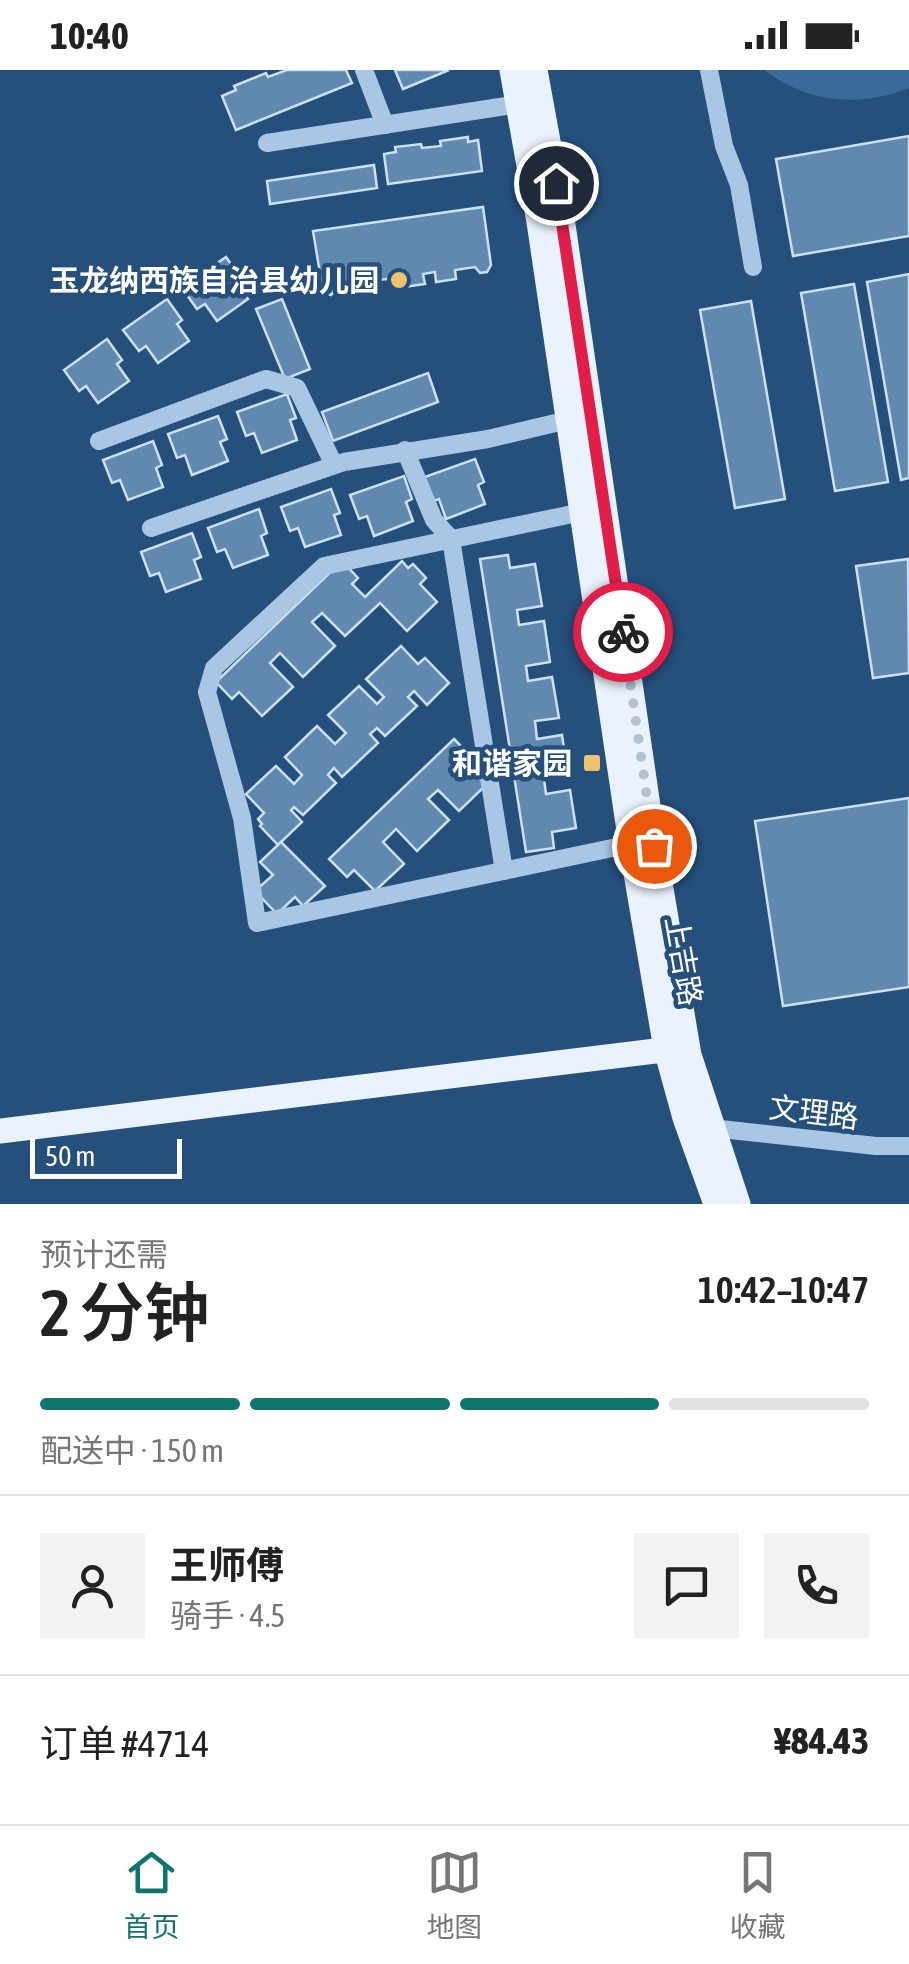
<!DOCTYPE html>
<html lang="zh">
<meta charset="utf-8">
<style>
body{margin:0;font-family:"Asap Condensed","Noto Sans SC",sans-serif;background:#f2f2f2;color:#222;height:100vh;display:flex;flex-direction:column;font-size:38px;white-space:nowrap}
*{box-sizing:border-box;margin:0}
p{font-size:32px;color:#767676}
.icon{flex:none;width:55px;height:55px;fill:none;stroke:currentColor;stroke-width:2;stroke-linecap:round;stroke-linejoin:round}
.map{position:relative;height:1134px;overflow:hidden}
.panel{display:flex;flex-direction:column;background:#fff;flex:1}
.panel>*{flex:none}
.scale{position:absolute;left:30px;bottom:25px;width:152px;box-sizing:border-box;padding-left:10px;border:5px solid #fff;border-top:0;font-size:28px;line-height:35px;white-space:nowrap;color:#fff;-webkit-text-stroke:8px #25507c;paint-order:stroke}
.pin{position:absolute;display:grid;place-items:center;width:85px;height:85px;color:#fff;margin:-42px;border:5px solid #fff;border-radius:50%;box-shadow:0 2px 10px #0007}
.courier{position:absolute;display:grid;place-items:center;width:100px;height:100px;margin:-50px;border:8px solid #e11d48;border-radius:50%;background:#fff;color:#222;box-shadow:0 2px 12px #0007}
.headline em{font-style:normal;font-weight:600}
.headline div{display:flex;flex-direction:column-reverse}
.headline{display:flex;align-items:center;justify-content:space-between;height:170px;padding:0 40px}
h1{font-size:65px;font-weight:600;line-height:75px}
.bar{display:grid;grid-template-columns:repeat(4,1fr);gap:15px 10px;align-content:center;height:120px;padding:0 40px}
.bar i{height:12px;border-radius:8px;background:#e0e0e0}
.bar .active{background:#0f766e}
.bar p{grid-column:span 4}
.line{display:flex;align-items:center;gap:25px;padding:0 40px;border-top:2px solid #e0e0e0}
.line div{flex:1}
.round{display:grid;place-items:center;flex:none;width:105px;height:105px;border-radius:0px;background:#f2f2f2}
.status{display:flex;justify-content:space-between;align-items:center;height:70px;padding:0 50px;background:#fff;direction:ltr}
.status svg{height:28px;fill:currentColor}
.tabs{display:flex;justify-content:space-around;align-items:center;height:140px;border-top:2px solid #e0e0e0;background:#fff;font-size:28px;color:#767676}
.tabs a{display:grid;justify-items:center;gap:5px}
.tabs .active{color:#0f766e}
.map>svg:first-child{display:block}
.green{fill:#386a9a}
.building{fill:#6188af;stroke:#cce0f4;stroke-width:2.5}
.lines{fill:none;stroke-linecap:round;stroke-linejoin:round}
.minor{stroke:#a9c7e5;stroke-width:18}
.major{stroke:#eaf2fd;stroke-width:25}
.done{stroke:#b3c2d1;stroke-width:10;stroke-dasharray:0 18}
.route{stroke:#e11d48;stroke-width:12}
.poi-dot{fill:#eec26e;stroke:#25507c;stroke-width:4}
.labels{text-anchor:middle;dominant-baseline:central;stroke-width:9;stroke-linejoin:round;paint-order:stroke}
.poi-label{font-size:30px;font-weight:bold;fill:#fff;stroke:#25507c;text-anchor:end}
.street-label{font-size:30px;fill:#fff;stroke:#25507c}
</style>
<div class="status"><b>10:40</b><svg viewBox="0 0 49 12"><path d="M0 12V9h3v3zM5 12V6h3v6zM10 12V3h3v9zM15 12V0h3v12zM26 1h20v11H26zM47 4h2v5h-2z"/></svg></div>
<div class="map">
<svg width="909" height="1134" viewBox="0 0 909 1134">
<rect width="100%" height="100%" fill="#25507c"/>
<path class="green" d="M764,0H909V18C858,38 808,33 764,0Z"/>
<g class="building">
<path d="M287,0H346L352,13L236,60L222,26L236,20L234,16L266,3L268,7Z"/>
<path d="M395,0H449L403,19Z"/>
<path d="M909,66V166L793,186L776,89Z"/>
<path d="M468,67V72L478,70L482,101L388,114L384,84L396,82L395,77L421,74L422,78L441,76L440,71Z"/>
<path d="M374,95L377,118L270,134L267,111Z"/>
<path d="M483,137L491,195L487,202L480,203L475,197L455,200L456,209L436,212L435,202L423,204L425,214L397,218L396,208L378,210L380,220L361,222L360,213L340,216L331,225L323,222L313,161Z"/>
<path d="M226,187L241,208L235,212L248,229L217,251L205,234L197,239L182,218Z"/>
<path d="M909,204V408L901,410L867,212Z"/>
<path d="M854,214L888,412L835,421L801,223Z"/>
<path d="M167,229L182,250L177,254L189,271L158,293L146,276L139,281L123,260Z"/>
<path d="M282,229L310,299L285,309L256,239Z"/>
<path d="M751,231L785,429L735,438L700,240Z"/>
<path d="M107,269L122,290L117,294L129,311L98,333L86,316L79,321L64,300Z"/>
<path d="M428,303L438,332L333,371L322,342Z"/>
<path d="M287,324L296,348L290,350L297,370L262,383L254,363L246,366L237,342Z"/>
<path d="M218,346L227,369L220,372L228,391L192,405L185,385L177,388L168,364Z"/>
<path d="M153,371L162,395L156,398L163,417L128,430L120,410L112,413L103,390Z"/>
<path d="M475,389L484,412L478,415L485,434L446,449L439,429L431,432L422,408Z"/>
<path d="M404,406L412,429L406,432L413,451L374,466L367,446L359,449L350,425Z"/>
<path d="M331,419L340,443L334,445L341,465L305,477L298,458L290,461L281,437Z"/>
<path d="M259,439L267,463L261,466L268,485L233,498L225,479L217,482L208,458Z"/>
<path d="M192,463L201,487L194,490L201,509L166,522L159,503L150,506L141,482Z"/>
<path d="M508,485L510,498L535,494L542,536L517,540L519,555L544,551L550,592L526,596L528,611L552,607L559,648L535,651L537,669L562,665L568,705L544,709L546,724L570,720L576,758L552,762L554,778L526,782L480,489Z"/>
<path d="M908,489L909,603L873,608L856,496Z"/>
<path d="M342,491L358,508L352,514L365,527L402,491L408,498L413,494L426,508L420,514L437,532L407,561L380,533L345,566L322,543L312,552L335,576L303,607L280,583L270,593L293,617L262,646L239,622L232,629L216,612Z"/>
<path d="M401,576L418,594L425,588L449,613L427,635L414,621L408,627L417,636L385,666L377,658L370,664L378,673L342,707L334,698L328,705L336,713L303,745L294,737L291,740L302,752L278,775L260,756L262,754L258,749L264,743L246,724L276,696L294,714L302,705L285,687L317,656L335,674L346,663L328,645L359,616L377,634L384,627L366,609Z"/>
<path d="M454,669L472,687L465,693L486,715L459,741L438,720L428,729L449,750L417,781L396,759L383,772L404,794L375,821L354,800L347,807L329,789Z"/>
<path d="M909,728V917L783,936L755,751Z"/>
<path d="M281,772L325,816L303,836L295,827L277,844L255,821L273,805L260,792Z"/>
</g>
<g class="lines">
<g class="minor">
<path d="M364,0L385,55"/>
<path d="M709,0L724,76L739,115L753,197"/>
<path d="M267,73L519,34"/>
<path d="M99,371L266,309L297,318L334,395"/>
<path d="M405,380L434,450L451,469L504,801"/>
<path d="M582,442L324,496L214,598L207,622L242,748L257,853L631,774"/>
<path d="M151,458L344,392L488,369L568,350"/>
<path d="M712,1058L876,1076H909"/>
</g>
<g class="major">
<path d="M512,0L539,152L631,774L666,979L685,1048L716,1134"/>
<path d="M535,0L562,148L654,777L689,985L738,1134"/>
<path d="M0,1061L680,978"/>
</g>
</g>
<g class="lines">
<path class="done" d="M623,562L654,776"/>
<path class="route" d="M556,113L623,562"/>
</g>
<g class="poi-dot">
<circle cx="399" cy="210" r="10"/>
<rect x="582" y="683" width="20" height="20" rx="5"/>
</g>
<g class="labels">
<g class="poi-label">
<text x="379" y="210">玉龙纳西族自治县幼儿园</text>
<text x="572" y="693">和谐家园</text>
</g>
<g class="street-label">
<text transform="translate(684 891) rotate(80)">上吉路</text>
<text transform="translate(814 1042) rotate(7)">文理路</text>
</g>
</g>
</svg>
<div class="scale">50 m</div>
<div class="pin" style="left:654px;top:776px;background:#ea580c"><svg class="icon" aria-label="bag" viewBox="0 0 24 24"><path d="M5 8h14l-1 12H6zM9 8a3 3 0 0 1 6 0"/></svg></div>
<div class="pin" style="left:556px;top:113px;background:#1f2937"><svg class="icon" aria-label="home" viewBox="0 0 24 24"><path d="M3 11l9-7 9 7M6 9v11h12V9"/></svg></div>
<div class="courier" style="left:623px;top:562px"><svg class="icon" aria-label="bike" viewBox="0 0 24 24"><circle cx="6" cy="16" r="4"/><circle cx="18" cy="16" r="4"/><path d="M6 16l4-8h5l3 8M10 8l3 8H6M13 5h3"/></svg></div>
</div>
<section class="panel">
<div class="headline"><div><h1>2 分钟</h1><p>预计还需</p></div><em>10:42–10:47</em></div>
<div class="bar"><i class="active"></i><i class="active"></i><i class="active"></i><i></i><p>配送中 · 150 m</p></div>
<div class="line" style="height:180px"><a class="round"><svg class="icon" aria-label="person" viewBox="0 0 24 24"><circle cx="12" cy="8" r="4"/><path d="M4 21q1-7 8-7t8 7"/></svg></a><div><b>王师傅</b><p>骑手 · 4.5</p></div><a class="round"><svg class="icon" aria-label="chat" viewBox="0 0 24 24"><path d="M4 5h16v11H9l-5 4z"/></svg></a><a class="round"><svg class="icon" aria-label="phone" viewBox="0 0 24 24"><path d="M5 4h4l2 5-3 2q2 4 5 5l2-3 5 2v4C11 20 4 13 5 4z"/></svg></a></div>
<div class="line" style="height:130px"><div>订单 #4714</div><b>¥84.43</b></div>
</section>
<nav class="tabs">
<a class="active"><svg class="icon" aria-label="home" viewBox="0 0 24 24"><path d="M3 11l9-7 9 7M6 9v11h12V9"/></svg>首页</a>
<a><svg class="icon" aria-label="map" viewBox="0 0 24 24"><path d="M3 6l6-2 6 2 6-2v14l-6 2-6-2-6 2zM9 4v14M15 6v14"/></svg>地图</a>
<a><svg class="icon" aria-label="saved" viewBox="0 0 24 24"><path d="M7 4h10v16l-5-4-5 4z"/></svg>收藏</a>
</nav>
